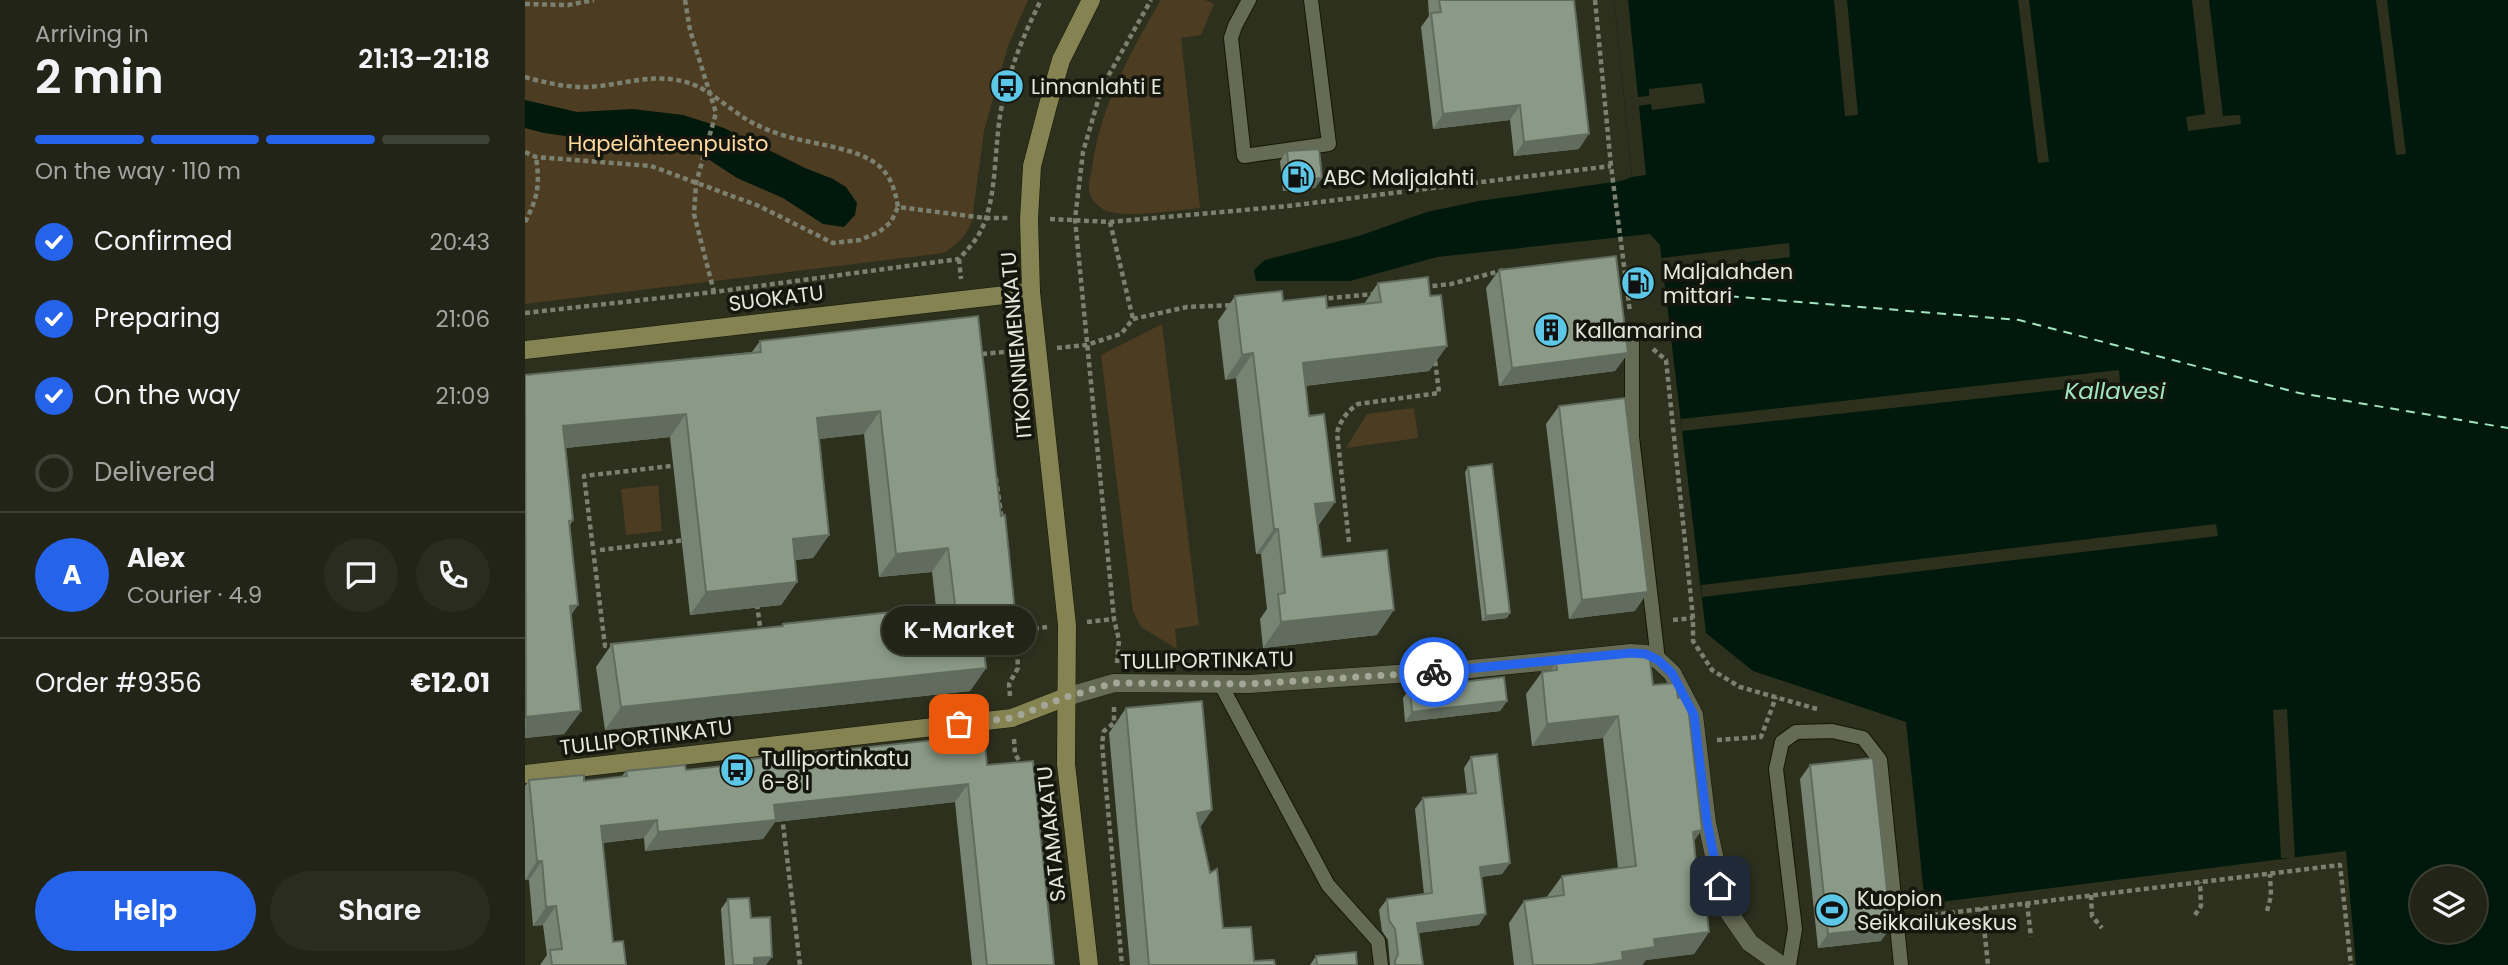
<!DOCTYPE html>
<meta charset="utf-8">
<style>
body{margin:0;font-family:Poppins,sans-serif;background:#292c1f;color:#f1f3f6;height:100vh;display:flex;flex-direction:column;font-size:26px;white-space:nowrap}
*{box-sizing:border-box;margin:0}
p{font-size:23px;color:#a2a4a1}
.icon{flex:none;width:38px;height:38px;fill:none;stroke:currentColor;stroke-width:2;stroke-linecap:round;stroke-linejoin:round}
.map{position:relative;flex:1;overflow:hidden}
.sheet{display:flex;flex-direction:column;background:#212416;width:525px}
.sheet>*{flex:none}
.buttons{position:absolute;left:1885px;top:866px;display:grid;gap:14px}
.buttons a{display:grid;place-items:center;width:77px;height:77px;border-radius:50%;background:#212416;box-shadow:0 4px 10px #0003,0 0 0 2px #3e4135;font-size:35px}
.pin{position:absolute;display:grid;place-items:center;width:60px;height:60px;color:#fff;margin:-30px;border-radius:14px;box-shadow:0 4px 10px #0006}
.courier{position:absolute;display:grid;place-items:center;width:70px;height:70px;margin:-35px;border:5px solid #2563eb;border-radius:50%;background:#fff;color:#222;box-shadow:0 2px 9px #0007}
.bubble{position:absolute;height:49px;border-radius:24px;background:#212416;box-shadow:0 4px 10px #0003,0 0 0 2px #3e4135;font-size:23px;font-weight:600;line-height:49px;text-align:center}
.head em{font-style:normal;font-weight:600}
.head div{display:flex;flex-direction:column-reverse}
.head{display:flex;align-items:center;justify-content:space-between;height:119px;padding:0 35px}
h1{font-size:46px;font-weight:600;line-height:52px}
.bar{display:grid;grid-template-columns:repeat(4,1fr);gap:10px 7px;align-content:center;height:84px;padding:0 35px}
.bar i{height:9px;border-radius:5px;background:#3e4135}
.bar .selected{background:#2563eb}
.bar p{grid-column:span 4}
.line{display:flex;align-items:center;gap:18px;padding:0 35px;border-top:2px solid #3e4135}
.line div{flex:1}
.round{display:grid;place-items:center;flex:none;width:74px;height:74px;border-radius:37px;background:#292c1f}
ol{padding:0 35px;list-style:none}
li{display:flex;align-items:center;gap:21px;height:77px}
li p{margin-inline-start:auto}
li .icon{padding:7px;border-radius:50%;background:#2563eb;color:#fff;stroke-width:4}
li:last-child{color:#a2a4a1}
li i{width:38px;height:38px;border:4px solid #3e4135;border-radius:50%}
.primary-button{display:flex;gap:14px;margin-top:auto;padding:14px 35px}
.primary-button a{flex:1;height:80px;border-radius:42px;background:#2563eb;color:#fff;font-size:28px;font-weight:600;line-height:80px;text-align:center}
.primary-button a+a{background:#292c1f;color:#f1f3f6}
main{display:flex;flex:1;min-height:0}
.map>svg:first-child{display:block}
.green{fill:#4c3c22}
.water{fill:#00190c;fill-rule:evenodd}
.pier{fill:#2c301d}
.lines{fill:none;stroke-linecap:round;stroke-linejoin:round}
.ferry{stroke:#a1e5c0;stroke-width:2;stroke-dasharray:9 7;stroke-linecap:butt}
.lane-casing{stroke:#141806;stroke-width:16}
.street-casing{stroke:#141806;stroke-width:19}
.secondary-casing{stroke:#141806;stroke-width:19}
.path{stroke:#7c8070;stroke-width:4.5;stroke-dasharray:5 3.5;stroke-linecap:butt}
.lane{stroke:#666b55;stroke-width:14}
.street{stroke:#666b55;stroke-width:18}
.secondary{stroke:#868353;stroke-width:18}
.wall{fill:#778473}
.shaded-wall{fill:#616c5e}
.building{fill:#8a9a86;stroke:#616c5e;stroke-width:2}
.done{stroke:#a4a798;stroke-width:7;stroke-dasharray:0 12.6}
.route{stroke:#2563eb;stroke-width:9}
.labels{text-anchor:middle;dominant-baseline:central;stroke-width:7;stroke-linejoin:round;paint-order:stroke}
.poi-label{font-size:21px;fill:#e4e7db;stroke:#15170f;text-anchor:start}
.park-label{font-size:21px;fill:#ffd89d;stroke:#15170f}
.street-label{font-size:21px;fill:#e4e7db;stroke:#15170f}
.water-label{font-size:23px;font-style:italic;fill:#a1e5c0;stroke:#15170f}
</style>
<main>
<section class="sheet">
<div class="head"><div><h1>2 min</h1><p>Arriving in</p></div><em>21:13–21:18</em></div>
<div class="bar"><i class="selected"></i><i class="selected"></i><i class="selected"></i><i></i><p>On the way · 110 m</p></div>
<ol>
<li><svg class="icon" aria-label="check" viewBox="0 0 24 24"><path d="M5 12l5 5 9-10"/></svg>Confirmed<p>20:43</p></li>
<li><svg class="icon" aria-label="check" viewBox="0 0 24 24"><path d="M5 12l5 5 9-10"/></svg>Preparing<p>21:06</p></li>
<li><svg class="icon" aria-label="check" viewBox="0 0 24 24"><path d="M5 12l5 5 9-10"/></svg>On the way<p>21:09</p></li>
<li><i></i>Delivered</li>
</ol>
<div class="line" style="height:126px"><b class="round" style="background:#2563eb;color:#fff">A</b><div><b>Alex</b><p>Courier · 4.9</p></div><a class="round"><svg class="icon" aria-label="chat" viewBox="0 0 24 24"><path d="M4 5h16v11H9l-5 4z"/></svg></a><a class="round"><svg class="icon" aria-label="phone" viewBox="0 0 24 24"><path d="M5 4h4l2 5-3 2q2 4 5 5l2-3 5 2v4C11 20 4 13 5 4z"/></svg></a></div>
<div class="line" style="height:91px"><div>Order #9356</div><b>€12.01</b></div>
<div class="primary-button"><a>Help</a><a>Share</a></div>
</section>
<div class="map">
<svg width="1983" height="965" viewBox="0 0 1983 965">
<rect width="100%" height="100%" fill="#2c301d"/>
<g class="green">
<path d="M0,0H503L483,46L459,131L447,220C442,236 433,243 419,253L0,304Z"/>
<path d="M636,0H680L689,4L676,35L656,38L675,208C654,210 597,219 579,210C572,206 565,198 564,190C563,183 566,175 567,168C575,108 605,52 636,0Z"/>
<path d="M637,324L674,625L650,629L652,649L616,627L608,611L576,355Z"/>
<path d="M889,408L893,438L821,448L842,414Z"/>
<path d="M133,485L137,531L101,535L96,489Z"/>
</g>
<g class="water">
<path d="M1089,0H1983V965H1831L1821,851L1400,904L1381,722L1228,671L1181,633L1135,245L1125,234L912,257L825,281H731L729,270L740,260L834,236L902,212L954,201L1096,181L1107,177ZM1897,878H1950V931H1897Z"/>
<path d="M0,100L52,112L108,109L158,115L199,128L280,168L308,179L321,187L332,203L330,215L319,227L298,224L258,198L212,178L177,155L19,133L0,128Z"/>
</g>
<g class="pier">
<path d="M1089,0H1103L1113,97L1124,96V89L1177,83L1180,103L1127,110L1126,104L1114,106L1121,175L1107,177Z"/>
<path d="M1309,0H1322L1333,115L1320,116Z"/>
<path d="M1493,0H1504L1524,162L1513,163Z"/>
<path d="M1667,0H1684L1698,116L1715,115L1716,124L1663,131L1661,117L1680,114Z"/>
<path d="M1851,0H1862L1881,154L1871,155Z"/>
<path d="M1264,243L1265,257L1138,272L1137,258Z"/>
<path d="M1594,370L1595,383L1157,431L1156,419Z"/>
<path d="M1691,524L1693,536L1177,597L1176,585Z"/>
<path d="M1762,709L1770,858H1756L1748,710Z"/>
</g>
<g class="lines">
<path class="ferry" d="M1141,291L1494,320L1774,393L1983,428"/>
<g class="lane-casing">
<g id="lane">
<path d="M724,0L710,26L706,38L719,156L804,144L786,0"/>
<path d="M1107,331V437L1133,660"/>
<path d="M696,685L803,885L853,941L856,965"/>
<path d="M1264,965L1270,929L1251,769L1257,742L1271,732L1307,731L1338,738L1355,760L1376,965"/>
</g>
</g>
<g class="street-casing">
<path id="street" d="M541,697L589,683L724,684L946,669L1106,653L1121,654L1133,660L1147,673L1169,715L1182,823L1200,907L1225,943L1256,965"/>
</g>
<g class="secondary-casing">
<g id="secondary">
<path d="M0,350L506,292"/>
<path d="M0,774L487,718L541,697"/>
<path d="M564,965L541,764L542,625L506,292L504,219L507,166L523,105L536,60L566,0"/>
</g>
</g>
<g class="path">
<path d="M160,0L165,30L191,113L171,183L169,214L189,292"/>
<path d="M1070,0L1086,166L1105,312"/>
<path d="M0,4L43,5L69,0"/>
<path d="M0,77C17,82 40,87 58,87C94,87 127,71 164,83C185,89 210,115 232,125C244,131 259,136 272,139C296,145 333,149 353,165C366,176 370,190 373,207L460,218H485"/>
<path d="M0,152L11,157L126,166L234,206L308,243L335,240L354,232L366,222L373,207"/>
<path d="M525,219L585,222L763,206L1086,166"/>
<path d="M0,222C13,197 15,185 11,157"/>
<path d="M585,222L608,319"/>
<path d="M434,259L436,279"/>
<path d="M899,287L926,284L979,270"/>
<path d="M795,299L849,294"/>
<path d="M0,313L189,292L434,259C441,251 449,243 454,234C474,200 468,140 478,101C486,65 500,32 516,0"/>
<path d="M532,348L561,345L596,334L608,319L662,307L709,305"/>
<path d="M1128,349L1141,360L1168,618V641L1187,670L1215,687L1292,709"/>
<path d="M457,354L492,351"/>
<path d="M471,478L477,521"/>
<path d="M824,542L812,433C815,421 822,411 833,404L914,393L910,360"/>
<path d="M75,550L161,540"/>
<path d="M232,604L236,634"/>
<path d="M1148,620L1168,618"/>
<path d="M562,622L589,619"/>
<path d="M492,631L522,627"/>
<path d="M90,645L80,646L59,476L146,466"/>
<path d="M592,663L594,640L589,619L550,219L558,152L577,87L626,0"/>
<path d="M485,696L484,684L493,668L490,617"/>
<path d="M589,707V723L579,731L577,743L597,965"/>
<path d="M489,739L490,754L498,767"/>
<path d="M1192,740L1236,737L1251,697"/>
<path d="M257,816L275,965"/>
<path d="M1566,895L1567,916L1577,928"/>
<path d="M1502,903L1506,937"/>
<path d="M1457,908L1463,965"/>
<path d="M1742,911L1746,896L1745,874"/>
<path d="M1670,915L1676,906L1675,882"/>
<path d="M1391,917L1815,865L1826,965"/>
</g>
<use href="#lane" class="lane"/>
<use href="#street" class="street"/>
<use href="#secondary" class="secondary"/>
</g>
<g class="wall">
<path d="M903,0H1049L1054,149L989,156L985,120L908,129L896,27L904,16Z"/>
<path d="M762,151L797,178L790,188L758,191L755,161Z"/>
<path d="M974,270L1103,353L1090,371L974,386L961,288Z"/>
<path d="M853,283L905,296L922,346L904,371L780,386L784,416L810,502L793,526L797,557L852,635L738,648L735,619L742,609L736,554H731L711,378L700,380L693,321L710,296L758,301L802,308L839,304Z"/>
<path d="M453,316L476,516L491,622L475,645L459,646L461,668L445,691L80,730L71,667L87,644L256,626L258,624L411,607L407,572L354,577L339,434L294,439L304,535L288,558L270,560L272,582L256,605L165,615L145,437L41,448L48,520L45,525L46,616L56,711L39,734L0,738V375L227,352L235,341Z"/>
<path d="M1034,406L1110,611L1044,619L1021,424Z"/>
<path d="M943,467L982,618L957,621L940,472Z"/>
<path d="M1031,663L1128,685L1169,841L1172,873L1184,932L1169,954L1121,960L1117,965H989L984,923L999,901L1021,898L1037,876L1093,868L1078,738L1007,746L1001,694L1017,672L1026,671Z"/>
<path d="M885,688L982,701L975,711L880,722L878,698Z"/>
<path d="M601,708L675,827L698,928L729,961L750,965H605L584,733Z"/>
<path d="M946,757L985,863L977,874L956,877L954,925L893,933L898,965H865L863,940L857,931L854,910L862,899L899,894L890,809L898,798L942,794L939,768Z"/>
<path d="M207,761L462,765L529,965H447L430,802L250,822L238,839L120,851L119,838L78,843L88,942L101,965H15L22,955L18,925L8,926L4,880H0V786L4,780L59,781L97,776L101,771L161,770L204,766Z"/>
<path d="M1285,765L1356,941L1293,948L1275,779Z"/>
<path d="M203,899L226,918L241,965H200L196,909Z"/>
<path d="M791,956L832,965H785Z"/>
</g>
<g class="shaded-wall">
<path d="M995,105L985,120L908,129L918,114Z"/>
<path d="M1064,134L1054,149L989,156L999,142Z"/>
<path d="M797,178L790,188L758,191L765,181Z"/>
<path d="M922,346L904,371L760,388L778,363Z"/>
<path d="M728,353L711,378L700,380L717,355Z"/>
<path d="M1103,353L1090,371L974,386L987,368Z"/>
<path d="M355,411L339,434L276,441L292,418Z"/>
<path d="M161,414L145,437L22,450L38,426Z"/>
<path d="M810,502L792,527L790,504Z"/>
<path d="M749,529H753L736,554H731Z"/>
<path d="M304,535L288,558L252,562L268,539Z"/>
<path d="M423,548L407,572L354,577L371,554Z"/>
<path d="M272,582L256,605L165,615L181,592Z"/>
<path d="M1123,592L1110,611L1044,619L1057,600Z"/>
<path d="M53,605L37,629L45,606Z"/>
<path d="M869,610L852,635L738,648L756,622Z"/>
<path d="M985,613L982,618L957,621L961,616Z"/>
<path d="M491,622L475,645L440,648L456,625Z"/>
<path d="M461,668L445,691L80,730L96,707Z"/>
<path d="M982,701L975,711L880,722L887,712Z"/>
<path d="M56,711L39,734L0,738L1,717Z"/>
<path d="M1093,716L1078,738L1007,746L1022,724Z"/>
<path d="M443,784L430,802L250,822L238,839L120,851L133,832L249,805Z"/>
<path d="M687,810L670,835L672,813Z"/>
<path d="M132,820L119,838L63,844L76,826Z"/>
<path d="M1177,830L1161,852L1168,832Z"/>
<path d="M12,861H17L4,880H0Z"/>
<path d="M985,863L977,874L947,878L955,867Z"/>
<path d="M31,906L18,925L8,926L21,907Z"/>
<path d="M961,914L954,925L885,934L892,923Z"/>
<path d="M1366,927L1356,941L1293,948L1303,934Z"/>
<path d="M1184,932L1169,954L1121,960L1117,965H1065L1129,939Z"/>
<path d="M247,957L241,965H224L229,958Z"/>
</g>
<g class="building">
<path d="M914,0H1049L1064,134L999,142L995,105L918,114L906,13L916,12Z"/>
<path d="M794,149L797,178L765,181L762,151Z"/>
<path d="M1091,256L1103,353L987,368L974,270Z"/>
<path d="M903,277L905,296L916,295L922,346L778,363L784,416L799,414L810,502L790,504L797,557L862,550L869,610L756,622L753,594L760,593L753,529H749L728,353L717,355L710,296L757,291L758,301L801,296L802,308L856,302L853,283Z"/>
<path d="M453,316L476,516L480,515L491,622L456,625L461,668L96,707L87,644L258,626V624L430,605L423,548L371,554L355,411L292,418L304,535L268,539L272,582L181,592L161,414L38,426L48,520L44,521L53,605L45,606L56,711L1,717L0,375L236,352L235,341Z"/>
<path d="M1100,398L1123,592L1057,600L1034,406Z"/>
<path d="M967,464L985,613L961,616L943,467Z"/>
<path d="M1124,653L1128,685L1151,683L1153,698L1162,697L1177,830L1168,832L1172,873L1177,872L1184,932L1129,939L1130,947L1097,952L1098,960L1066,965H1008L999,901L1039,895L1037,876L1111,866L1093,716L1022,724L1017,672L1032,670L1031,663Z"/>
<path d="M979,677L982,701L887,712L885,688Z"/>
<path d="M677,701L687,810L672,813L685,873L692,869L698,928L726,927L729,961L749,960L750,965H624L601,708Z"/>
<path d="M459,735L462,765L508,761L529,965H462L443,784L249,805L251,820L133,832L132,820L76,826L88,942L98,941L101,965H27L25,950L37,949L31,906L21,907L17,861H12L4,780L59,775V781L102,776L101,771L160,765L161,770L208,765L207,761Z"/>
<path d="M972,754L985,863L955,867L961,914L892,923L898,965H870V961L873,954L870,929L864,920L862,899L907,893L898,798L951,793L946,757Z"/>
<path d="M1348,758L1366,927L1303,934L1285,765Z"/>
<path d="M224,898L226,918L245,917L247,957L229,958V965H208L203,899Z"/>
<path d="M831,952L832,965H792L791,956Z"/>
</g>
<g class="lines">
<path class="done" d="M434,724L487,718L541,697L589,683L724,684L909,672"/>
<path class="route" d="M909,672L1106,653L1121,654L1133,660L1147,673L1169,715L1182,822L1195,886"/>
</g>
<defs>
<g id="bus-disc" transform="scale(1.75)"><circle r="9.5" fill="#5dc7e8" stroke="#15170f"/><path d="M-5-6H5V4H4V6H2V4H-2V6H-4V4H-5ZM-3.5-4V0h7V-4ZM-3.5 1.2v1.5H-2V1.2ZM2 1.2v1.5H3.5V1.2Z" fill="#111"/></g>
<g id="fuel-disc" transform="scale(1.75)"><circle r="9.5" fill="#5dc7e8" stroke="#15170f"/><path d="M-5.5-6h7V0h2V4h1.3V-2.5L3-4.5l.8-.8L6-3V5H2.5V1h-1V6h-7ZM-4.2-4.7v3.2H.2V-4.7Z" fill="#111"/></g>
<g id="building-disc" transform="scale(1.75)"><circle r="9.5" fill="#5dc7e8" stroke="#15170f"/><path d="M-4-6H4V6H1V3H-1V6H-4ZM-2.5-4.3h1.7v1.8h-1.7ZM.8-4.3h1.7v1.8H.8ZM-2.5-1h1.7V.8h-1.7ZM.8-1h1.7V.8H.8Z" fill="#111"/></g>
<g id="stadium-disc" transform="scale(1.75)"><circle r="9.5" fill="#5dc7e8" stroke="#15170f"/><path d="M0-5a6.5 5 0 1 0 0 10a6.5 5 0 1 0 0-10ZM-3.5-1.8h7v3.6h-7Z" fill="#111"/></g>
</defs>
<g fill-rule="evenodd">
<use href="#bus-disc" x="482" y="86"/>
<use href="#fuel-disc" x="773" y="177"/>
<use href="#fuel-disc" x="1113" y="283"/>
<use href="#building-disc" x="1026" y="330"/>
<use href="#bus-disc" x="212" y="770"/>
<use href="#stadium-disc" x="1307" y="910"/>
</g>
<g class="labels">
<g class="poi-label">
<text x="506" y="86">Linnanlahti E</text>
<text x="798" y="177">ABC Maljalahti</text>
<text x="1138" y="271">Maljalahden<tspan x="1138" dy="24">mittari</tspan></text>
<text x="1050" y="330">Kallamarina</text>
<text x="236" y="758">Tulliportinkatu<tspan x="236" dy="24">6-8 I</tspan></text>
<text x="1332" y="898">Kuopion<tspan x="1332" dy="24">Seikkailukeskus</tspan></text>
</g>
<g class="park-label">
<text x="143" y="143">Hapelähteenpuisto</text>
</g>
<g class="street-label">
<text transform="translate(251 298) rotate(-7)">SUOKATU</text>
<text transform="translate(491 345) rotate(-95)">ITKONNIEMENKATU</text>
<text transform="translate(682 660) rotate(-1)">TULLIPORTINKATU</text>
<text transform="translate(121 737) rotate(-7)">TULLIPORTINKATU</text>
<text transform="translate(526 834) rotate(-96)">SATAMAKATU</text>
</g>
<g class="water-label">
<text x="1590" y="391">Kallavesi</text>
</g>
</g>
</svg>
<div class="buttons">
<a><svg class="icon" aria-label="layers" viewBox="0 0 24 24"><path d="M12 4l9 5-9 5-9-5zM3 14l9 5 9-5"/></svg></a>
</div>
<div class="pin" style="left:434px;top:724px;background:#ea580c"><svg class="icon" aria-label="bag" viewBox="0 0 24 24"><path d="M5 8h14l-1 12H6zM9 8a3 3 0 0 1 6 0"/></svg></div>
<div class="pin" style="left:1195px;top:886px;background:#1f2937"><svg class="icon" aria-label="home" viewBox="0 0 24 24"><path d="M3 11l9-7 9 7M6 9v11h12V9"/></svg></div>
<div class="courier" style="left:909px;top:672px"><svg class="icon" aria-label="bike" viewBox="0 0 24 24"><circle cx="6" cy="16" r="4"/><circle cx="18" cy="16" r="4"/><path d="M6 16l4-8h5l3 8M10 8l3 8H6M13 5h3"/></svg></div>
<div class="bubble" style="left:357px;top:606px;width:154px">K-Market</div>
</div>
</main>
